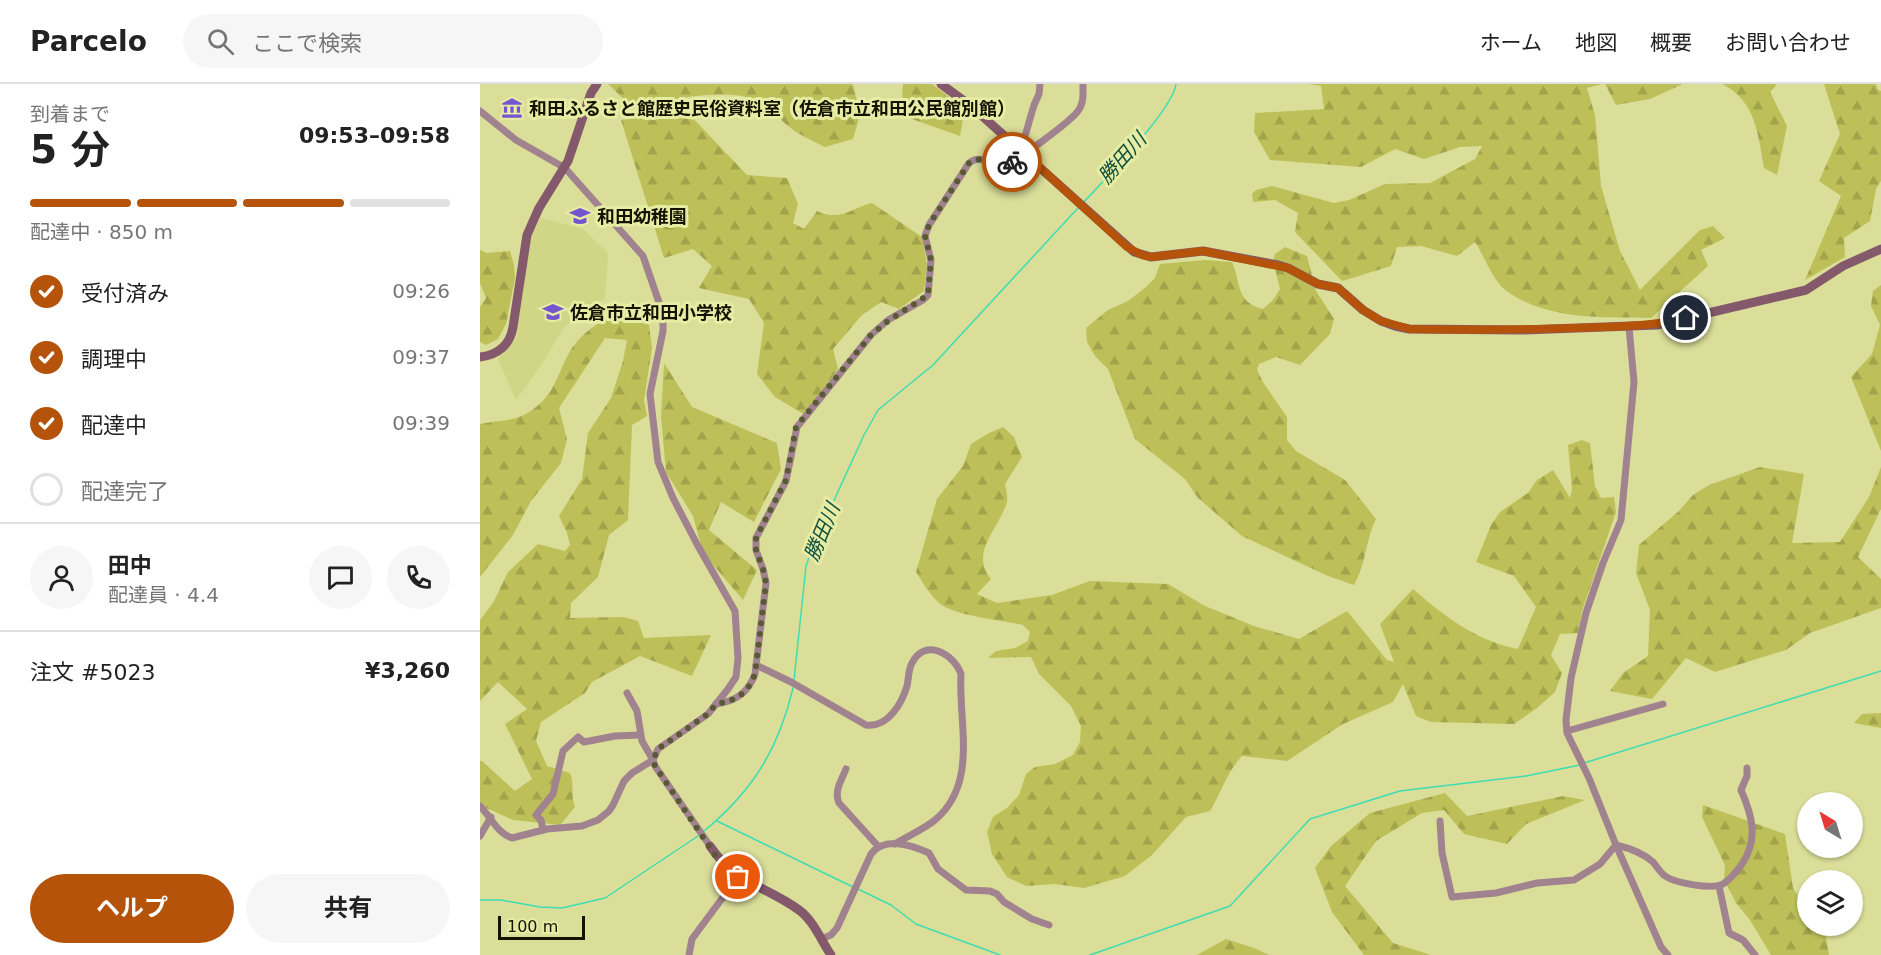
<!DOCTYPE html>
<html lang="ja">
<meta charset="utf-8">
<style>
body{margin:0;font-family:"DejaVu Sans","Noto Sans JP",sans-serif;background:#f6f6f6;color:#222;height:100vh;display:flex;flex-direction:column;font-size:22px;white-space:nowrap}
*{box-sizing:border-box;margin:0}
p{font-size:20px;color:#767676}
.icon{flex:none;width:33px;height:33px;fill:none;stroke:currentColor;stroke-width:2;stroke-linecap:round;stroke-linejoin:round}
.map{position:relative;flex:1;overflow:hidden}
.sheet{display:flex;flex-direction:column;background:#fff;width:480px}
.sheet>*{flex:none}
.needle{width:39px;rotate:322deg}
.tools{position:absolute;left:1317px;top:708px;display:grid;gap:12px}
.tools a{display:grid;place-items:center;width:66px;height:66px;border-radius:50%;background:#fff;box-shadow:0 2px 4px #0004;font-size:30px}
.scale{position:absolute;left:18px;bottom:15px;width:87px;box-sizing:border-box;padding-left:6px;border:3px solid #131300;border-top:0;font-size:16px;line-height:21px;white-space:nowrap;color:#131300;-webkit-text-stroke:4px #e7eca4;paint-order:stroke}
.pin{position:absolute;display:grid;place-items:center;width:51px;height:51px;color:#fff;margin:-26px;border:3px solid #fff;border-radius:50%;box-shadow:0 2px 6px #0007}
.courier{position:absolute;display:grid;place-items:center;width:60px;height:60px;margin:-30px;border:4px solid #b45309;border-radius:50%;background:#fff;color:#222;box-shadow:0 2px 8px #0007}
.head em{font-style:normal;font-weight:700}
.head div{display:flex;flex-direction:column-reverse}
.head{display:flex;align-items:center;justify-content:space-between;height:102px;padding:0 30px}
h1{font-size:39px;font-weight:700;line-height:45px}
.bar{display:grid;grid-template-columns:repeat(4,1fr);gap:9px 6px;align-content:center;height:72px;padding:0 30px}
.bar i{height:8px;border-radius:4px;background:#e0e0e0}
.bar .selected{background:#b45309}
.bar p{grid-column:span 4}
.line{display:flex;align-items:center;gap:15px;padding:0 30px;border-top:2px solid #e0e0e0}
.line div{flex:1}
.round{display:grid;place-items:center;flex:none;width:63px;height:63px;border-radius:32px;background:#f6f6f6}
ol{padding:0 30px;list-style:none}
li{display:flex;align-items:center;gap:18px;height:66px}
li p{margin-inline-start:auto}
li .icon{padding:6px;border-radius:50%;background:#b45309;color:#fff;stroke-width:4}
li:last-child{color:#767676}
li i{width:33px;height:33px;border:3px solid #e0e0e0;border-radius:50%}
.cta{display:flex;gap:12px;margin-top:auto;padding:12px 30px}
.cta a{flex:1;height:69px;border-radius:36px;background:#b45309;color:#fff;font-size:24px;font-weight:700;line-height:69px;text-align:center}
.cta a+a{background:#f6f6f6;color:#222}
header{display:flex;align-items:center;gap:36px;box-sizing:border-box;height:84px;padding:0 30px;background:#fff;border-bottom:2px solid #e0e0e0}
header strong{font-size:28px}
nav{display:flex;gap:33px;margin-inline-start:auto;font-size:21px}
.search{width:420px;height:54px;background:#f6f6f6;display:flex;align-items:center;gap:15px;box-sizing:border-box;padding:0 21px;border-radius:33px;color:#767676;font-size:22px}
main{display:flex;flex:1;min-height:0}
.map>svg:first-child{display:block}
.built{fill:#d1d586}
.forest{fill:url(#forest-firs)}
.lines{fill:none;stroke-linecap:round;stroke-linejoin:round}
.stream{stroke:#3eddb3;stroke-width:1.5}
.street{stroke:#a1828f;stroke-width:7}
.secondary{stroke:#84596c;stroke-width:9}
.done{stroke:#595a35;stroke-width:6;stroke-dasharray:0 10.8}
.route{stroke:#b45309;stroke-width:8}
.labels{text-anchor:middle;dominant-baseline:central;stroke-width:6;stroke-linejoin:round;paint-order:stroke}
.poi-label{font-size:18px;font-weight:bold;fill:#131300;stroke:#e7eca4;text-anchor:start}
.water-label{font-size:20px;font-style:italic;fill:#0f503f;stroke:#e7eca4}
</style>
<header>
<strong>Parcelo</strong>
<div class="search"><svg class="icon" aria-label="search" viewBox="0 0 24 24"><circle cx="10" cy="10" r="6"/><path d="M15 15l6 6"/></svg>ここで検索</div>
<nav><a>ホーム</a><a>地図</a><a>概要</a><a>お問い合わせ</a></nav>
</header>
<main>
<section class="sheet">
<div class="head"><div><h1>5 分</h1><p>到着まで</p></div><em>09:53–09:58</em></div>
<div class="bar"><i class="selected"></i><i class="selected"></i><i class="selected"></i><i></i><p>配達中 · 850 m</p></div>
<ol>
<li><svg class="icon" aria-label="check" viewBox="0 0 24 24"><path d="M5 12l5 5 9-10"/></svg>受付済み<p>09:26</p></li>
<li><svg class="icon" aria-label="check" viewBox="0 0 24 24"><path d="M5 12l5 5 9-10"/></svg>調理中<p>09:37</p></li>
<li><svg class="icon" aria-label="check" viewBox="0 0 24 24"><path d="M5 12l5 5 9-10"/></svg>配達中<p>09:39</p></li>
<li><i></i>配達完了</li>
</ol>
<div class="line" style="height:108px"><a class="round"><svg class="icon" aria-label="person" viewBox="0 0 24 24"><circle cx="12" cy="8" r="4"/><path d="M4 21q1-7 8-7t8 7"/></svg></a><div><b>田中</b><p>配達員 · 4.4</p></div><a class="round"><svg class="icon" aria-label="chat" viewBox="0 0 24 24"><path d="M4 5h16v11H9l-5 4z"/></svg></a><a class="round"><svg class="icon" aria-label="phone" viewBox="0 0 24 24"><path d="M5 4h4l2 5-3 2q2 4 5 5l2-3 5 2v4C11 20 4 13 5 4z"/></svg></a></div>
<div class="line" style="height:78px"><div>注文 #5023</div><b>¥3,260</b></div>
<div class="cta"><a>ヘルプ</a><a>共有</a></div>
</section>
<div class="map">
<svg width="1401" height="871" viewBox="0 0 1401 871">
<defs>
<pattern id="forest-firs" width="22" height="20" patternUnits="userSpaceOnUse" patternTransform="scale(1.5)"><rect width="22" height="20" fill="#bdc058"/><path d="M5 1l3.5 6h-7zM16 11l3.5 6h-7z" fill="#a2a44b"/></pattern>
</defs>
<rect width="100%" height="100%" fill="#dade98"/>
<path class="built" d="M61,134L103,145L128,169L125,214L85,242L60,283L36,316L18,275L36,255L51,154Z"/>
<g class="forest">
<path d="M128,0H373L380,31L373,55L345,63C333,57 319,51 308,42C299,35 295,26 285,20C252,0 188,17 152,23Z"/>
<path d="M423,0H452L485,25L480,52L429,34L422,17Z"/>
<path d="M828,0H1122L1107,4L1115,31L1121,102L1140,167L1160,206L1220,146L1233,142L1245,154L1221,166L1228,182L1171,234C1123,233 1065,237 1024,205C1013,196 1003,170 995,158L977,172L941,162L917,163L911,182L862,197L815,148L818,129L795,116L773,118L772,110L776,106L792,102L854,119L869,116L905,100L950,99L995,75L1002,62L980,63L944,75L915,65L881,83L790,76L774,48L775,29L844,25L841,2Z"/>
<path d="M1125,0H1203L1170,15L1136,21Z"/>
<path d="M1242,0H1297L1290,8L1307,42L1297,91L1284,84C1278,50 1276,17 1242,0Z"/>
<path d="M1344,0H1396L1398,6L1401,7V97L1396,105L1390,137L1364,154L1365,173L1325,196L1361,112L1339,97L1360,50Z"/>
<path d="M206,27L267,91L307,94L318,120L313,139L324,145L337,127C361,138 371,124 392,119L442,153L447,180L444,207L419,225L401,218L382,231L353,265L358,285L325,331L295,313L277,290L284,239L269,215L219,204L232,182L213,165L184,174L141,36Z"/>
<path d="M805,163L827,172L836,207L854,235L850,250L820,281L796,273L779,280L777,286L783,298L807,333V356L816,367L865,396L896,435C885,457 886,481 874,501L848,492L762,452L718,414L705,395L655,355L628,285L615,272L607,258L606,244L628,226L648,217L666,203L675,194L680,180L725,176L752,178C761,199 756,219 783,225L793,216L800,205L793,177L795,170Z"/>
<path d="M0,166L7,169L30,167L34,181L35,194L26,240L18,255L6,261L0,258V223L6,214L0,199Z"/>
<path d="M1401,201V367L1371,293L1392,270L1400,241L1391,222L1393,207Z"/>
<path d="M143,225L169,241L172,264L164,316L167,332L152,341L148,436L129,451L118,493L91,519L90,534L143,533L158,537L164,554L231,551L212,592L160,572L112,598L105,609L61,638L56,657L67,682L90,689C95,701 90,710 95,723L80,741L33,736L0,721V677H2L35,707L52,695L25,640L47,625L18,598L0,617V536L13,519L28,488L58,460L85,467L90,461L87,449L79,432L102,395L108,349L131,314L143,277L147,256L125,254L79,324L87,355L81,379L51,417L33,451L0,493V340C17,336 34,338 49,328C79,310 77,283 95,260C107,244 126,235 143,225Z"/>
<path d="M184,279L212,323L297,359L301,385L274,438L241,418L229,446L277,486L263,516L223,469L213,432L186,388L181,332Z"/>
<path d="M523,343L534,353L542,373L525,400C526,405 528,413 527,418C519,445 489,468 511,495L497,510L517,519L572,511L610,497L688,500L725,522L774,542L819,555L867,527L907,576L914,578L900,540L933,505C964,532 996,557 1038,565L1056,523L1034,492L996,478L1011,441L1020,428L1048,409L1057,396L1073,386L1090,414L1092,406L1088,361L1102,356L1110,359L1115,402L1121,414L1134,413L1136,428L1102,527L1098,549L1080,550L1071,571L1082,589L1075,608L1057,624L1034,640L951,638L936,632L923,600L913,618L863,640L807,677L762,672C747,688 741,709 730,727L706,733L672,771L645,792L604,804L575,800L546,802L527,793L512,770L507,748L513,733L528,723L539,711L546,690L555,683L575,680L593,671L600,658L601,642L591,622L559,590L551,573L508,574L516,567L535,564L548,557L550,548L543,541C522,536 474,532 459,519C450,511 443,499 436,488L457,415L483,382L491,360L509,349Z"/>
<path d="M1280,383L1324,390L1312,459L1360,458L1389,413L1401,383V425L1378,473L1401,495V524L1330,549L1306,566L1235,588L1206,574L1172,615L1130,607L1143,589L1168,572L1170,526L1156,489L1159,461L1199,427L1213,411L1229,401Z"/>
<path d="M1401,629V644L1374,639L1382,630Z"/>
<path d="M965,709L987,732L1083,712L1105,716L1046,740L1027,760L984,750L964,726L942,729L896,757L865,802L913,859L951,871H884L852,828L835,784L851,762L890,729Z"/>
<path d="M1223,721L1305,750L1313,804L1327,826L1328,842H1338L1346,853L1349,871H1291L1270,836L1256,819L1244,795L1245,781L1222,733Z"/>
<path d="M746,855L774,864L789,871H717Z"/>
</g>
<g class="lines">
<g class="stream">
<path d="M603,119C623,97 693,26 696,0"/>
<path d="M314,596L326,482L334,460L384,351L398,326L453,281L598,124"/>
<path d="M1104,679L1401,587"/>
<path d="M237,737L373,803"/>
<path d="M224,747C273,707 299,664 313,604"/>
<path d="M378,805L411,821L436,840L520,871"/>
<path d="M0,816H21L60,823L82,824L125,814L218,752"/>
<path d="M610,871L750,822L830,735L920,707L1046,692L1100,681"/>
</g>
<g class="street">
<path d="M0,27L36,56L85,84L163,172L183,230V247L170,310L178,378L193,414L218,462L255,527L258,574L256,593L248,605L228,630L178,665L173,676L175,682L230,762"/>
<path d="M541,66L554,21L559,10L560,0"/>
<path d="M1149,243L1154,298L1141,436L1123,479L1106,529L1091,594L1086,636L1087,649L1109,694L1136,761L1181,863L1188,871"/>
<path d="M276,581L311,598L386,641C408,644 422,619 427,602C429,594 428,586 432,579C445,553 474,570 481,590C478,638 499,699 455,736C444,745 428,752 415,760"/>
<path d="M236,620C256,617 268,609 275,590L286,499L283,485L276,466V454L306,397L317,343L391,251L408,236L443,216L448,211L451,176L445,152L449,141L489,79C502,69 512,83 525,81C536,78 591,37 598,27C604,19 603,10 603,0"/>
<path d="M1087,647L1183,620"/>
<path d="M366,685C361,697 354,707 359,719L398,762"/>
<path d="M0,722C11,733 17,749 32,754L67,745L102,742L118,736L129,727L133,721L144,697L152,689L173,676L162,657L157,627L147,609"/>
<path d="M960,737L962,769L972,813L1016,809L1057,799L1094,796L1120,780L1136,761C1149,764 1163,769 1173,778C1177,783 1180,788 1185,792C1195,799 1232,806 1243,800C1251,795 1257,787 1262,780C1279,755 1272,731 1261,706L1267,692V684"/>
<path d="M63,746L61,736L56,731L73,710L83,667L98,653L104,658L135,652L160,651"/>
<path d="M0,752L11,733"/>
<path d="M1239,802L1249,849L1263,856L1275,871"/>
<path d="M341,855L351,851L357,844L391,770C405,752 431,761 449,769L458,785L486,806L510,807L517,810L524,818L552,835L569,841"/>
<path d="M209,871L212,855L258,793"/>
</g>
<g class="secondary">
<path d="M461,0L491,22L654,168L671,173L723,167L798,181L808,184L838,200L858,204L883,226L901,237L915,242L929,245L1042,246L1177,241L1326,206L1363,182L1401,165"/>
<path d="M0,273C18,271 30,261 33,243L47,151L59,124L88,77L111,9L117,0"/>
<path d="M230,762C256,801 285,801 319,826C333,836 341,856 351,871"/>
</g>
</g>
<g class="lines">
<path class="done" d="M258,793L239,777L175,682L173,676L178,665L228,630L236,620C256,617 268,609 275,590L286,499L283,485L276,466V454L306,396L316,343L391,251L408,237L448,211L451,176L445,152L449,141L489,79L497,75L521,81L532,78"/>
<path class="route" d="M532,78L544,69L647,163L662,171L671,173L723,167L808,184L838,200L858,204L883,226L901,237L930,245C984,246 1037,246 1091,244C1130,243 1168,243 1206,234"/>
</g>
<defs>
<g id="museum-bare" transform="scale(1.62)"><path d="M0-6L6-3V-2H-6V-3ZM-5-1h2V3h-2ZM-1-1h2V3h-2ZM3-1h2V3H3ZM-6 4H6V6H-6Z" fill="#7455cf" stroke="#e7eca4" stroke-width="2.5" paint-order="stroke"/></g>
<g id="school-bare" transform="scale(1.62)"><path d="M0-5L7-2L0 1L-7-2ZM-4 1L0 2.5L4 1V4Q0 6-4 4Z" fill="#7455cf" stroke="#e7eca4" stroke-width="2.5" paint-order="stroke"/></g>
</defs>
<g fill-rule="evenodd">
<use href="#museum-bare" x="32" y="24"/>
<use href="#school-bare" x="100" y="132"/>
<use href="#school-bare" x="73" y="228"/>
</g>
<g class="labels">
<g class="poi-label">
<text x="49" y="24">和田ふるさと館歴史民俗資料室（佐倉市立和田公民館別館）</text>
<text x="117" y="132">和田幼稚園</text>
<text x="90" y="228">佐倉市立和田小学校</text>
</g>
<g class="water-label">
<text transform="translate(642 74) rotate(-48)">勝田川</text>
<text transform="translate(342 448) rotate(-67)">勝田川</text>
</g>
</g>
</svg>
<div class="tools">
<a><svg class="needle" viewBox="-14 -14 28 28"><path d="M0-13l5 13h-10z" fill="#e53935"/><path d="M0 13l5-13h-10z" fill="#767676"/></svg></a>
<a><svg class="icon" aria-label="layers" viewBox="0 0 24 24"><path d="M12 4l9 5-9 5-9-5zM3 14l9 5 9-5"/></svg></a>
</div>
<div class="scale">100 m</div>
<div class="pin" style="left:258px;top:793px;background:#ea580c"><svg class="icon" aria-label="bag" viewBox="0 0 24 24"><path d="M5 8h14l-1 12H6zM9 8a3 3 0 0 1 6 0"/></svg></div>
<div class="pin" style="left:1206px;top:234px;background:#1f2937"><svg class="icon" aria-label="home" viewBox="0 0 24 24"><path d="M3 11l9-7 9 7M6 9v11h12V9"/></svg></div>
<div class="courier" style="left:532px;top:78px"><svg class="icon" aria-label="bike" viewBox="0 0 24 24"><circle cx="6" cy="16" r="4"/><circle cx="18" cy="16" r="4"/><path d="M6 16l4-8h5l3 8M10 8l3 8H6M13 5h3"/></svg></div>
</div>
</main>
